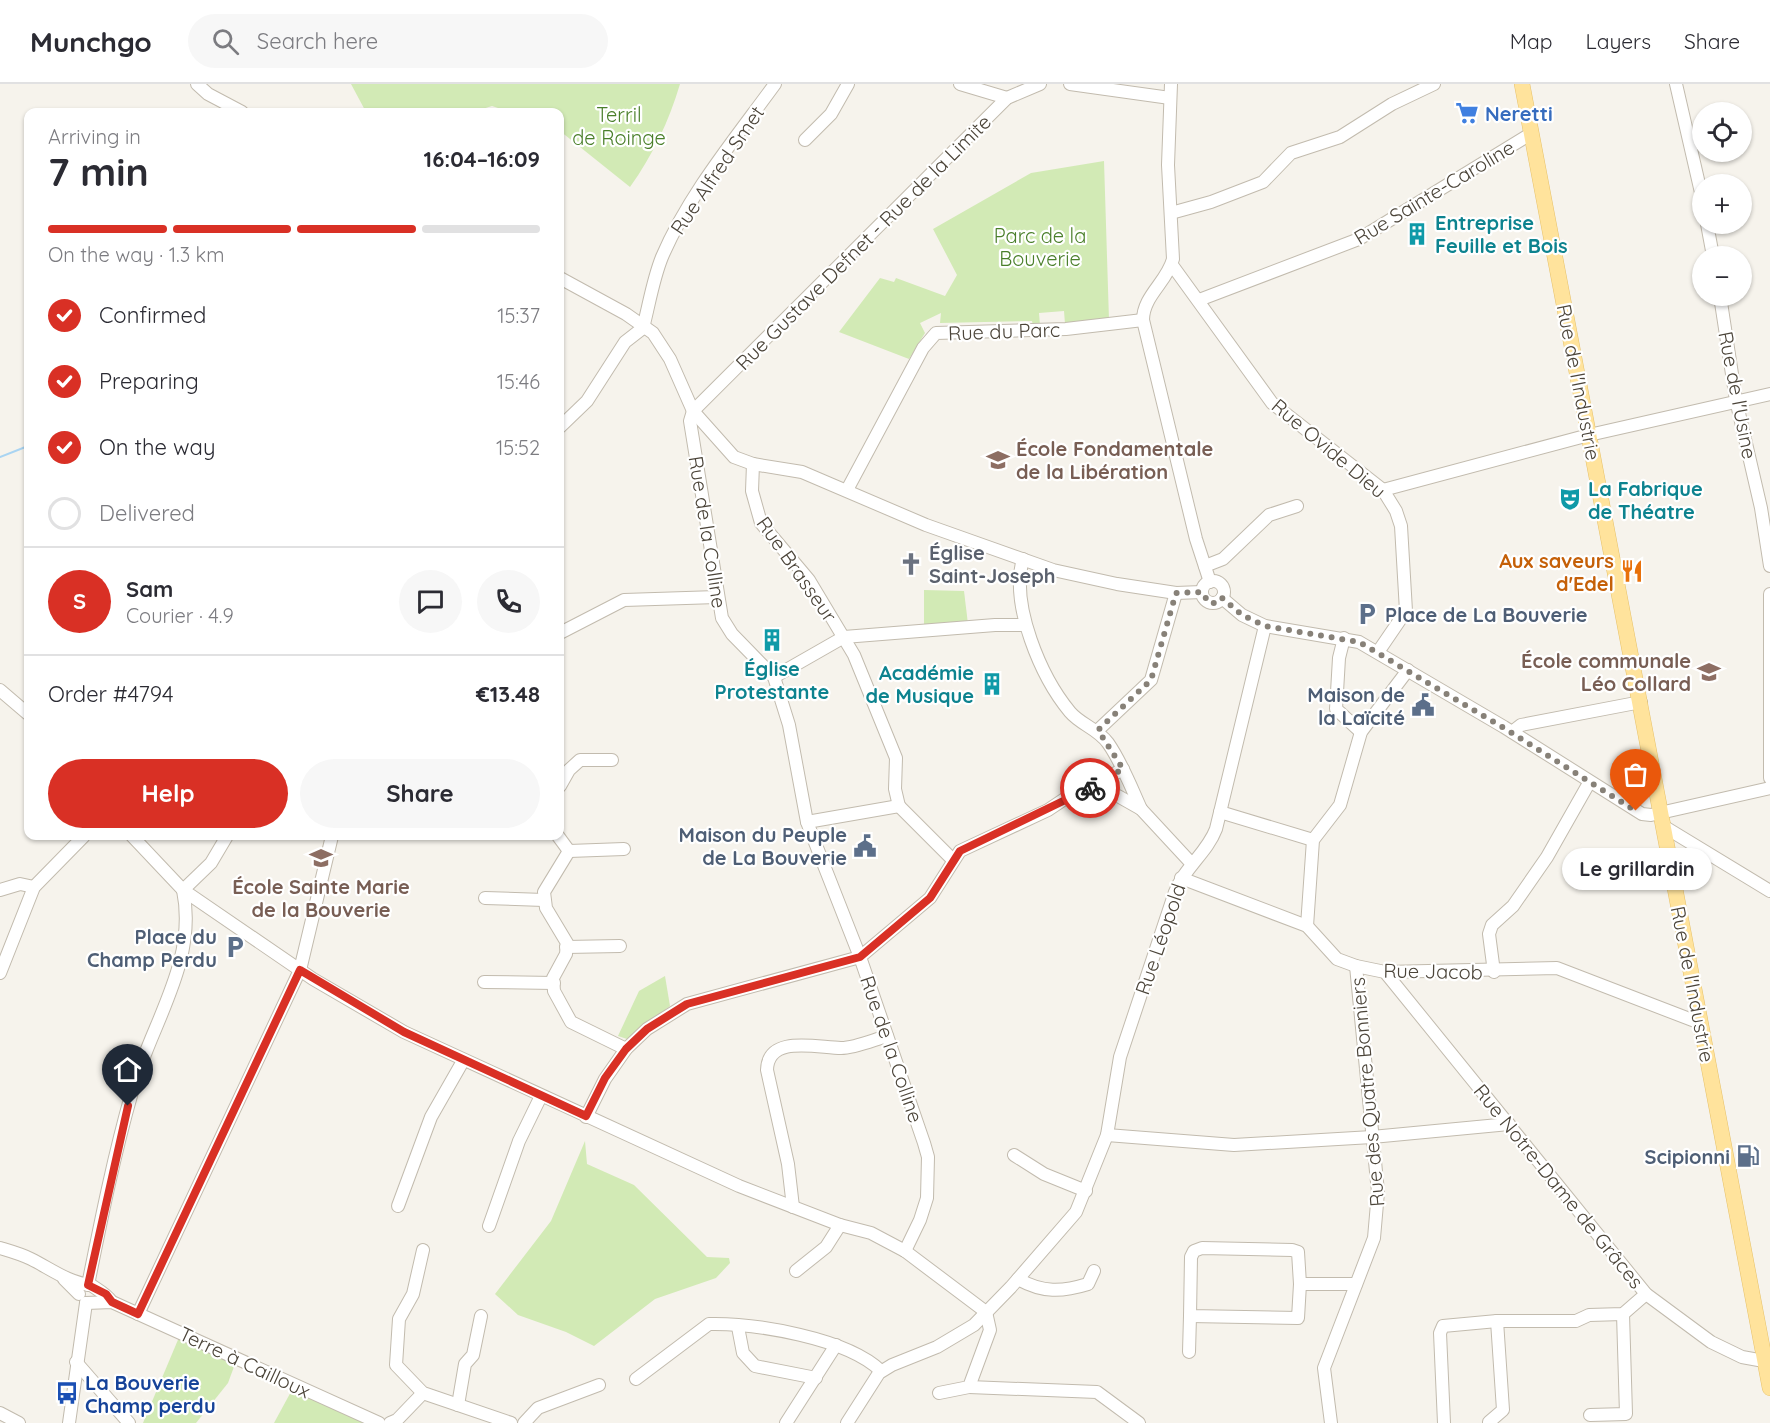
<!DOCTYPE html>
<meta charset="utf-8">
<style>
body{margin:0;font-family:Quicksand,sans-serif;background:#f7f7f7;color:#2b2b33;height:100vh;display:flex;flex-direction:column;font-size:22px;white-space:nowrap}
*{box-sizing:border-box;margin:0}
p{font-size:20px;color:#7c7c81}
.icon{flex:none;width:33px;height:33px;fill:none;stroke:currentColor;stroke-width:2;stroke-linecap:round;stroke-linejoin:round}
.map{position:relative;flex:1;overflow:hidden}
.drawer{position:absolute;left:24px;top:24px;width:540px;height:732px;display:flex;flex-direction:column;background:#fff;border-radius:12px;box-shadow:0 2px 4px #0004}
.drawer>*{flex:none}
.buttons{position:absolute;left:1692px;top:18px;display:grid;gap:12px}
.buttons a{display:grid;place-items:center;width:60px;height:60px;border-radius:50%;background:#fff;box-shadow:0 2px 4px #0004;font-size:30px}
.pin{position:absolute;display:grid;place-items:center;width:51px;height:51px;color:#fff;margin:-62px -26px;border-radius:50% 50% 50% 0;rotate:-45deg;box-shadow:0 0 6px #0007}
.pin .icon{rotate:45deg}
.courier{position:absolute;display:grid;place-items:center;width:60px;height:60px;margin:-30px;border:4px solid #d93025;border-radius:50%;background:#fff;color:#222;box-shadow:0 2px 8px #0007}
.bubble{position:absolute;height:42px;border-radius:21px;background:#fff;box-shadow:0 2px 4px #0004;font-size:20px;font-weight:800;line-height:42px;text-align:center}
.headline em{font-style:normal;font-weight:800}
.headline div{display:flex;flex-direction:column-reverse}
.headline{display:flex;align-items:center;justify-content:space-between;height:102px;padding:0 24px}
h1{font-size:39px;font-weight:800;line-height:45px}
.bar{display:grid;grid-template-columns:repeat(4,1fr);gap:9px 6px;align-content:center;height:72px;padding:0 24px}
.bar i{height:8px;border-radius:4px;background:#e1e1e2}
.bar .current{background:#d93025}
.bar p{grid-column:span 4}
.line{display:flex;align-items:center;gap:15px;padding:0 24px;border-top:2px solid #e1e1e2}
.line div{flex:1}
.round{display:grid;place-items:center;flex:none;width:63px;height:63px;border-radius:32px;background:#f7f7f7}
ol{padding:0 24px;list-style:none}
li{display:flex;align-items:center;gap:18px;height:66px}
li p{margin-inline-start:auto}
li .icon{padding:6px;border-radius:50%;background:#d93025;color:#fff;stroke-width:4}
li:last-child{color:#7c7c81}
li i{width:33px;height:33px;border:3px solid #e1e1e2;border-radius:50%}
.primary-button{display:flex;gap:12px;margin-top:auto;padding:12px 24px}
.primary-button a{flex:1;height:69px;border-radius:36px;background:#d93025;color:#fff;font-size:24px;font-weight:800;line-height:69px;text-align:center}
.primary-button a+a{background:#f7f7f7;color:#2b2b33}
header{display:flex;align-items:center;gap:36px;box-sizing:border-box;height:84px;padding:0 30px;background:#fff;border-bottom:2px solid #e1e1e2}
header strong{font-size:28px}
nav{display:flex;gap:33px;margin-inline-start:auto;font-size:21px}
.search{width:420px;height:54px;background:#f7f7f7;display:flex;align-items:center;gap:15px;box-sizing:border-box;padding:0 21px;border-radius:33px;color:#7c7c81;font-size:22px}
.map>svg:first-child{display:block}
.green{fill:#d2eab5}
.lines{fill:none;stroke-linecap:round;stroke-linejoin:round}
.stream{stroke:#a9d4f2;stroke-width:2}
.minor-casing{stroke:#c2bbae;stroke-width:14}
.major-casing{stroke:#e6c16a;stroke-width:16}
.minor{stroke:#fff;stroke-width:12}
.major{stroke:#ffe39c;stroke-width:15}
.done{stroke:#878178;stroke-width:6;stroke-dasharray:0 10.8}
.route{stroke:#d93025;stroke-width:8}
.labels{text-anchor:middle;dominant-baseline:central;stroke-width:4.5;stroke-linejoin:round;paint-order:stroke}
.shop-label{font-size:20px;font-weight:bold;fill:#366cbe;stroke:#fff;text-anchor:start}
.park-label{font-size:20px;fill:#4a7f2a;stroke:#fff}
.street-label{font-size:20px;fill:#4b4439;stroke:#fff}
.culture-label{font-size:20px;font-weight:bold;fill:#0d838f;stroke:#fff;text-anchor:start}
.education-label{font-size:20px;font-weight:bold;fill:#785e54;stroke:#fff;text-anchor:start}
.worship-label{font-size:20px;font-weight:bold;fill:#5b616d;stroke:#fff;text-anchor:start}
.food-label{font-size:20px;font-weight:bold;fill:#c56008;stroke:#fff;text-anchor:end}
.service-label{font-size:20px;font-weight:bold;fill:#4e5e75;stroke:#fff;text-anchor:end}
.transit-label{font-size:20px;font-weight:bold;fill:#164399;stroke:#fff;text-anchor:start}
</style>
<header>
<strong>Munchgo</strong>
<div class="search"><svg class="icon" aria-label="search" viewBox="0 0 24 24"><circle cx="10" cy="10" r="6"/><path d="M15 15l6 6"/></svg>Search here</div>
<nav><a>Map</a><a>Layers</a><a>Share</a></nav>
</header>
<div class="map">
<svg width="1770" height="1339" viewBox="0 0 1770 1339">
<rect width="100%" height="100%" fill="#f6f3ec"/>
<g class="green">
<path d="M351,0H680C669,37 653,71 630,103L560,47V28H510L492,22L473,28H366Z"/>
<path d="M1104,77L1109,236L1065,240L1064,227L1039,229L1040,241L1033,242L1032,237L940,239L941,229L920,239L925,249L909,275L839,248L880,194L894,198L896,194L945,212L957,191L933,145L1031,89Z"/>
<path d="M924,506L964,507L968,540L924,543Z"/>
<path d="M665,892L670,922L627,955L618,952L639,907Z"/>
<path d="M585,1057L587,1080L634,1101L707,1173L729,1174L730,1179L716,1194L655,1215L594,1262L566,1248L518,1231L495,1210L551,1137Z"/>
<path d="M180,1251L235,1280L228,1299L196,1339H143Z"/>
<path d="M293,1304L366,1339H274Z"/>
</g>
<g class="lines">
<path class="stream" d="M0,373L28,362"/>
<g class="minor-casing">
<g id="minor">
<path d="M197,0L208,10L242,28"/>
<path d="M960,0L1007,14"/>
<path d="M1070,0L1170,14"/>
<path d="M1171,0L1168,81L1173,175C1167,198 1143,212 1143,236L1196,455L1210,498"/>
<path d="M1676,0L1702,113"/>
<path d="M805,56L831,30L848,0"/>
<path d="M1171,129L1211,118L1263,98L1291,69L1340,53L1392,20L1434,0"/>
<path d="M1707,140L1713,172"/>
<path d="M1172,181L1272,319L1383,406L1396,427L1401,442L1406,527L1378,568"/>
<path d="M560,194L626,230L653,249L670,275L693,327L734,373L753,380L802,388L926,441L1053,486L1117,500L1176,509L1202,508"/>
<path d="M1720,212L1736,316L1761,424L1770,482"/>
<path d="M1199,216L1359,155L1532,49"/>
<path d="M643,244C649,221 653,195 662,173C689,110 735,55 775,0"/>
<path d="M560,343L587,317L625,258L643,244"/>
<path d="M753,380L752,407L761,439L809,496L854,571L896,674L895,705L899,722"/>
<path d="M847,406L923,264L936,249L1066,245L1143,236"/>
<path d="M1383,406L1589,351L1770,310"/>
<path d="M1023,475C1010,521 1041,593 1070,628C1081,641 1097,644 1108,659C1122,679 1131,703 1141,725"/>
<path d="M1205,482L1223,475L1269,431L1297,422"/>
<circle cx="1213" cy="508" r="11"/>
<path d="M1770,510V694"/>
<path d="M1222,514L1242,531L1265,542L1359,558L1504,643L1642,730L1651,731L1770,704"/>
<path d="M560,549L624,516L717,513"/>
<path d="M1344,554L1339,574L1336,625L1361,648"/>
<path d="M774,593L844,553L995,541H1025"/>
<path d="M0,606L28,630"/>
<path d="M1098,646L1151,596L1176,509"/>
<path d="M1512,648L1521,641L1641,618"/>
<path d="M560,702L569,686L580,676H612"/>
<path d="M1087,705L1123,685"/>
<path d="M899,722L953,776"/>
<path d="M1220,728L1313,756"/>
<path d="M807,738L899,722"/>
<path d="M1663,742L1770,807"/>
<path d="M132,752L183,806L313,895L404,948L739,1102L840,1141L871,1149L905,1167L986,1228"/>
<path d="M558,752L569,767L544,808L546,824L567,859L566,870L553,894L554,907L571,938L626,965"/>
<path d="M569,767L624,765"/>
<path d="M1181,794L1307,842L1337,875L1356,882L1385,888L1557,884L1700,939"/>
<path d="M0,806L20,800L34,803"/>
<path d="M183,806L211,779L227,752"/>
<path d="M485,814L544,816"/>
<path d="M1307,842L1313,756L1340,721L1361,648L1408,586"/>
<path d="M566,863L620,862"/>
<path d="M1385,888L1646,1210L1711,1258L1742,1273L1764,1277"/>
<path d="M1494,888L1489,850L1492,841L1513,822L1547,773L1589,699"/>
<path d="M0,889L34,803L84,752"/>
<path d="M484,898L554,899"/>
<path d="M586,1033L605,995L626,965L647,945L687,920L860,873L930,814L960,767L1048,726L1066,714L1087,705L1118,712L1141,725L1192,780"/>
<path d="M1107,1051L1234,1061L1372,1053L1509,1040"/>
<path d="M1014,1071L1044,1090L1086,1107"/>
<path d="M398,1122L431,1033L463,977"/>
<path d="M793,1123L788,1080L767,986C768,950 818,964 841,964C855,964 873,956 887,952"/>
<path d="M489,1142L519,1057L541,1012"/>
<path d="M0,1164C10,1167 21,1170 31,1175C51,1185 69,1199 91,1201C98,1206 106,1210 111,1217"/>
<path d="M423,1166L413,1210L399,1235L396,1281L423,1309L511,1339"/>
<path d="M905,1167L920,1136L927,1114L928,1073L924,1059L860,873L807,738L789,641L774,593L732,550L722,534L690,337L693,327L1007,14L1040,0"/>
<path d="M796,1187L826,1163L840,1141"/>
<path d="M64,1195L79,1210"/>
<path d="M1018,1195C1043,1209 1062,1208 1088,1200L1094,1187"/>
<path d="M1300,1200L1298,1168L1292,1166L1202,1164L1194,1167L1191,1173L1190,1232L1298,1234L1300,1200H1356"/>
<path d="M88,1201C101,1136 114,1071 132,1008C150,941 198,879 183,806"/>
<path d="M86,1219L112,1218L379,1339"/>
<path d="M138,1230L300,886L332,752"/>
<path d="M738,1243L743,1269L755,1282L816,1294"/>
<path d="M1189,1268L1190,1232"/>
<path d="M76,1278L129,1339"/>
<path d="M636,1295L709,1240C755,1239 847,1254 881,1287"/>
<path d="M969,1303L1097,1308L1139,1339"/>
<path d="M939,1309L969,1303L990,1246L986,1228"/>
<path d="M458,1321L465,1280L473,1271L481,1232"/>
<path d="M0,1329L19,1339"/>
<path d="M1590,1331L1626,1330L1623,1230"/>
<path d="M1489,1338L1503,1326L1497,1237"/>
<path d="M69,1339L86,1219"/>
<path d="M390,1339L397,1336L423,1309"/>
<path d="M524,1339L538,1324L599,1301"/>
<path d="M786,1339L836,1261"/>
<path d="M847,1339L879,1289L892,1281L937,1263L974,1241L1011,1203L1076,1128L1107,1051L1120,973L1175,808C1184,784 1207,769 1216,745L1265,542"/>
<path d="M1331,1339L1324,1284L1374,1154L1378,1108L1356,882"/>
<path d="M1444,1339L1440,1249L1443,1242L1497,1237H1576L1589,1231L1623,1230L1646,1210"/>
</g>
</g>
<g class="major-casing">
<path id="major" d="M1522,0L1770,1304"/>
</g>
<use href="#minor" class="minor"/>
<use href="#major" class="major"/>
</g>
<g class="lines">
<path class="done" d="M1090,704L1123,685L1098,646L1151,596L1176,509L1202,508L1209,519H1217L1222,514L1242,531L1265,542L1359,558L1504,644L1636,727"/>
<path class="route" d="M128,1022L88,1201L106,1210L112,1218L138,1230L300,886L404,948L586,1032L605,994L626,965L647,945L687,920L860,873L930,814L960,767L1090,704"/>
</g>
<defs>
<g id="supermarket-bare" transform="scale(1.8)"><path d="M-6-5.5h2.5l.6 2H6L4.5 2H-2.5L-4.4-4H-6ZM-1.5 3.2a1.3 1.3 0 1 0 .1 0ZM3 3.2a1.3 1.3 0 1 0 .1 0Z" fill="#3f7fe0" stroke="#fff" stroke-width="2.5" paint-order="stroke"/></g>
<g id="building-bare" transform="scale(1.8)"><path d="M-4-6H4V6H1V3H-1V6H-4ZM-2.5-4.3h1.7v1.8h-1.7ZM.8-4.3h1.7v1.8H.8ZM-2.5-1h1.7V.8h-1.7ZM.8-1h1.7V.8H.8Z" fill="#0f9aa8" stroke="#fff" stroke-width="2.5" paint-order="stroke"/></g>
<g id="school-bare" transform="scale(1.8)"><path d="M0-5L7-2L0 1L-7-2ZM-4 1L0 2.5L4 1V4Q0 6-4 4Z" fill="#8d6e63" stroke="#fff" stroke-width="2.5" paint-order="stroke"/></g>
<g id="theatre-bare" transform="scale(1.8)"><path d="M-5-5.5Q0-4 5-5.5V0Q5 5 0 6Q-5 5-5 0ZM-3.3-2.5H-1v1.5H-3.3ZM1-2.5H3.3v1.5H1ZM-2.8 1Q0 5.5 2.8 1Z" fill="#0f9aa8" stroke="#fff" stroke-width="2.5" paint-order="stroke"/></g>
<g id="church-bare" transform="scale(1.8)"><path d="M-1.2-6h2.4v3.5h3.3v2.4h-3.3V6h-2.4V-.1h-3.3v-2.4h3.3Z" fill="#6b7280" stroke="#fff" stroke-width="2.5" paint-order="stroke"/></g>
<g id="restaurant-bare" transform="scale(1.8)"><path d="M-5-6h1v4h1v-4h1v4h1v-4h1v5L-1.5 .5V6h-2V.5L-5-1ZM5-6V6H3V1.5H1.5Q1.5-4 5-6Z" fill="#e8710a" stroke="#fff" stroke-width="2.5" paint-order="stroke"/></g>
<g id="parking-bare" transform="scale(1.8)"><path d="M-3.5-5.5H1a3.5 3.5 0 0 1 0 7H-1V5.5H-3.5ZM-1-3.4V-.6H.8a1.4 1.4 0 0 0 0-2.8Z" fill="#5c6f8a" stroke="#fff" stroke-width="2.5" paint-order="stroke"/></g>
<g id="civic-bare" transform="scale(1.8)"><path d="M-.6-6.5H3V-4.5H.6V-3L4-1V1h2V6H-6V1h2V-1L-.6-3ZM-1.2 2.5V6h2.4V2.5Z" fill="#5c6f8a" stroke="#fff" stroke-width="2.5" paint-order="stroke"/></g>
<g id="fuel-bare" transform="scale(1.8)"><path d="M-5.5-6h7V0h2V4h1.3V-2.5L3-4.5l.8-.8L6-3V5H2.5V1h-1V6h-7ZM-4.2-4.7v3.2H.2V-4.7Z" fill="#5c6f8a" stroke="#fff" stroke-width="2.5" paint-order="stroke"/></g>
<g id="bus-bare" transform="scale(1.8)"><path d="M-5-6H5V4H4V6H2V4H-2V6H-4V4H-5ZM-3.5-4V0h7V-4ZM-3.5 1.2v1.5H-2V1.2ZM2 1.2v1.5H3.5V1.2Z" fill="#1a4fb4" stroke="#fff" stroke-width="2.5" paint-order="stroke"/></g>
</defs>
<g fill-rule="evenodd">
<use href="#supermarket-bare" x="1467" y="29"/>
<use href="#building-bare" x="1417" y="150"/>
<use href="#school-bare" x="998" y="376"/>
<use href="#theatre-bare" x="1570" y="415"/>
<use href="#church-bare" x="911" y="480"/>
<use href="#restaurant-bare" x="1632" y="487"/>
<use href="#parking-bare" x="1367" y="530"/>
<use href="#building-bare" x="772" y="556"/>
<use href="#school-bare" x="1709" y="588"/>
<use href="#building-bare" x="992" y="600"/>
<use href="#civic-bare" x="1423" y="621"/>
<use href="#civic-bare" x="865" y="762"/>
<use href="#school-bare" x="321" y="774"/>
<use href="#parking-bare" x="235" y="863"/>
<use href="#fuel-bare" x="1748" y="1072"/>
<use href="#bus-bare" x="67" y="1309"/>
</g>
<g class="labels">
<g class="shop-label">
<text x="1485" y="29">Neretti</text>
</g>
<g class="park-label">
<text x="619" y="30">Terril<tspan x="619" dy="23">de Roinge</tspan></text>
<text x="1040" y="151">Parc de la<tspan x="1040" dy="23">Bouverie</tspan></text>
</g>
<g class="street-label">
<text transform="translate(717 86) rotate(-56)">Rue Alfred Smet</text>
<text transform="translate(1434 108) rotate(-31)">Rue Sainte-Caroline</text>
<text transform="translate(863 158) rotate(-45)">Rue Gustave Defnet - Rue de la Limite</text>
<text transform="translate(1004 247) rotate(-2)">Rue du Parc</text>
<text transform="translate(1579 298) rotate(79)">Rue de l'Industrie</text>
<text transform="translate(1738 311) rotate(79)">Rue de l'Usine</text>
<text transform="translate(1329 364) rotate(40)">Rue Ovide Dieu</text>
<text transform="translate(708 448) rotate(81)">Rue de la Colline</text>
<text transform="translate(797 485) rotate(55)">Rue Brasseur</text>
<text transform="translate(1160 855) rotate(-71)">Rue Léopold</text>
<text transform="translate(1433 887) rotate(1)">Rue Jacob</text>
<text transform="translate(1693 900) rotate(79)">Rue de l'Industrie</text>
<text transform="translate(892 965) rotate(71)">Rue de la Colline</text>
<text transform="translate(1367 1008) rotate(-95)">Rue des Quatre Bonniers</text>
<text transform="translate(1559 1102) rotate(51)">Rue Notre-Dame de Grâces</text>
<text transform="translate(245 1278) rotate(25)">Terre à Cailloux</text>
</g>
<g class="culture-label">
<text x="1435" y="138">Entreprise<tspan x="1435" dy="23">Feuille et Bois</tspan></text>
<text x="1588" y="404">La Fabrique<tspan x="1588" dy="23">de Théatre</tspan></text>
<text x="772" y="584" text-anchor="middle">Église<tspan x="772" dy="23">Protestante</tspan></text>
<text x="974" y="588" text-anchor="end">Académie<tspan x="974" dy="23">de Musique</tspan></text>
</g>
<g class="education-label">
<text x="1016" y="364">École Fondamentale<tspan x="1016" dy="23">de la Libération</tspan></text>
<text x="1691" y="576" text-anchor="end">École communale<tspan x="1691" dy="23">Léo Collard</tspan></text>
<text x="321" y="802" text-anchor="middle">École Sainte Marie<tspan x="321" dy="23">de la Bouverie</tspan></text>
</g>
<g class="worship-label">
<text x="929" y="468">Église<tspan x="929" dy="23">Saint-Joseph</tspan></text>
</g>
<g class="food-label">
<text x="1614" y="476">Aux saveurs<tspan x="1614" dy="23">d'Edel</tspan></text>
</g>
<g class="service-label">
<text x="1385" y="530" text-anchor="start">Place de La Bouverie</text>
<text x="1405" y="610">Maison de<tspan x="1405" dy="23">la Laïcité</tspan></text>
<text x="847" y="750">Maison du Peuple<tspan x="847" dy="23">de La Bouverie</tspan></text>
<text x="217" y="852">Place du<tspan x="217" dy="23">Champ Perdu</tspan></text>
<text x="1730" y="1072">Scipionni</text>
</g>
<g class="transit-label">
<text x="85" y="1298">La Bouverie<tspan x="85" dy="23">Champ perdu</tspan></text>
</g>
</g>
</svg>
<div class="buttons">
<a><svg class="icon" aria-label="locate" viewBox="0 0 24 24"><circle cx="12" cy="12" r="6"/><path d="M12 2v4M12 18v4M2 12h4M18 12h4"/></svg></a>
<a>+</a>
<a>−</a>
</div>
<div class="pin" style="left:1636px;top:727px;background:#ea580c"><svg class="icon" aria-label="bag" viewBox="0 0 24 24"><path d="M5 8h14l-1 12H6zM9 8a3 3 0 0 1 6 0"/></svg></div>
<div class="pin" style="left:128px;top:1022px;background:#1f2937"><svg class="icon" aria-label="home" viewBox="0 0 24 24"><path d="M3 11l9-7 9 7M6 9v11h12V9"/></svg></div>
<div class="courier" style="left:1090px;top:704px"><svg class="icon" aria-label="bike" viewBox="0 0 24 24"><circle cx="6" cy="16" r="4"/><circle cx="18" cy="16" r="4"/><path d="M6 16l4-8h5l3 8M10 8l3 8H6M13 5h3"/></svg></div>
<div class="bubble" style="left:1562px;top:764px;width:150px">Le grillardin</div>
<section class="drawer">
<div class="headline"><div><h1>7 min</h1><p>Arriving in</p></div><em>16:04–16:09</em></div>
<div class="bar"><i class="current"></i><i class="current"></i><i class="current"></i><i></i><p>On the way · 1.3 km</p></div>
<ol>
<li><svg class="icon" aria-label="check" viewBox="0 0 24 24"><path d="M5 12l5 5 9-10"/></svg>Confirmed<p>15:37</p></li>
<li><svg class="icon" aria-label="check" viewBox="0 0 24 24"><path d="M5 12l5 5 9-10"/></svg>Preparing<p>15:46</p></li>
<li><svg class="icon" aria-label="check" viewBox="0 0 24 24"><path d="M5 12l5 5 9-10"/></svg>On the way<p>15:52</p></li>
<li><i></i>Delivered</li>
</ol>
<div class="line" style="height:108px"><b class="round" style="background:#d93025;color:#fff">S</b><div><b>Sam</b><p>Courier · 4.9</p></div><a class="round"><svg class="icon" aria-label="chat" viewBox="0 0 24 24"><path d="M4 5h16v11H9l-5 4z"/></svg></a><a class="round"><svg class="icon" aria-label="phone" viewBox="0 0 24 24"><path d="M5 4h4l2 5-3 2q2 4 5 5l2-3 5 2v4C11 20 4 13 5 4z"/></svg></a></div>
<div class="line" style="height:78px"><div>Order #4794</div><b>€13.48</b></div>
<div class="primary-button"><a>Help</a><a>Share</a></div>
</section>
</div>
